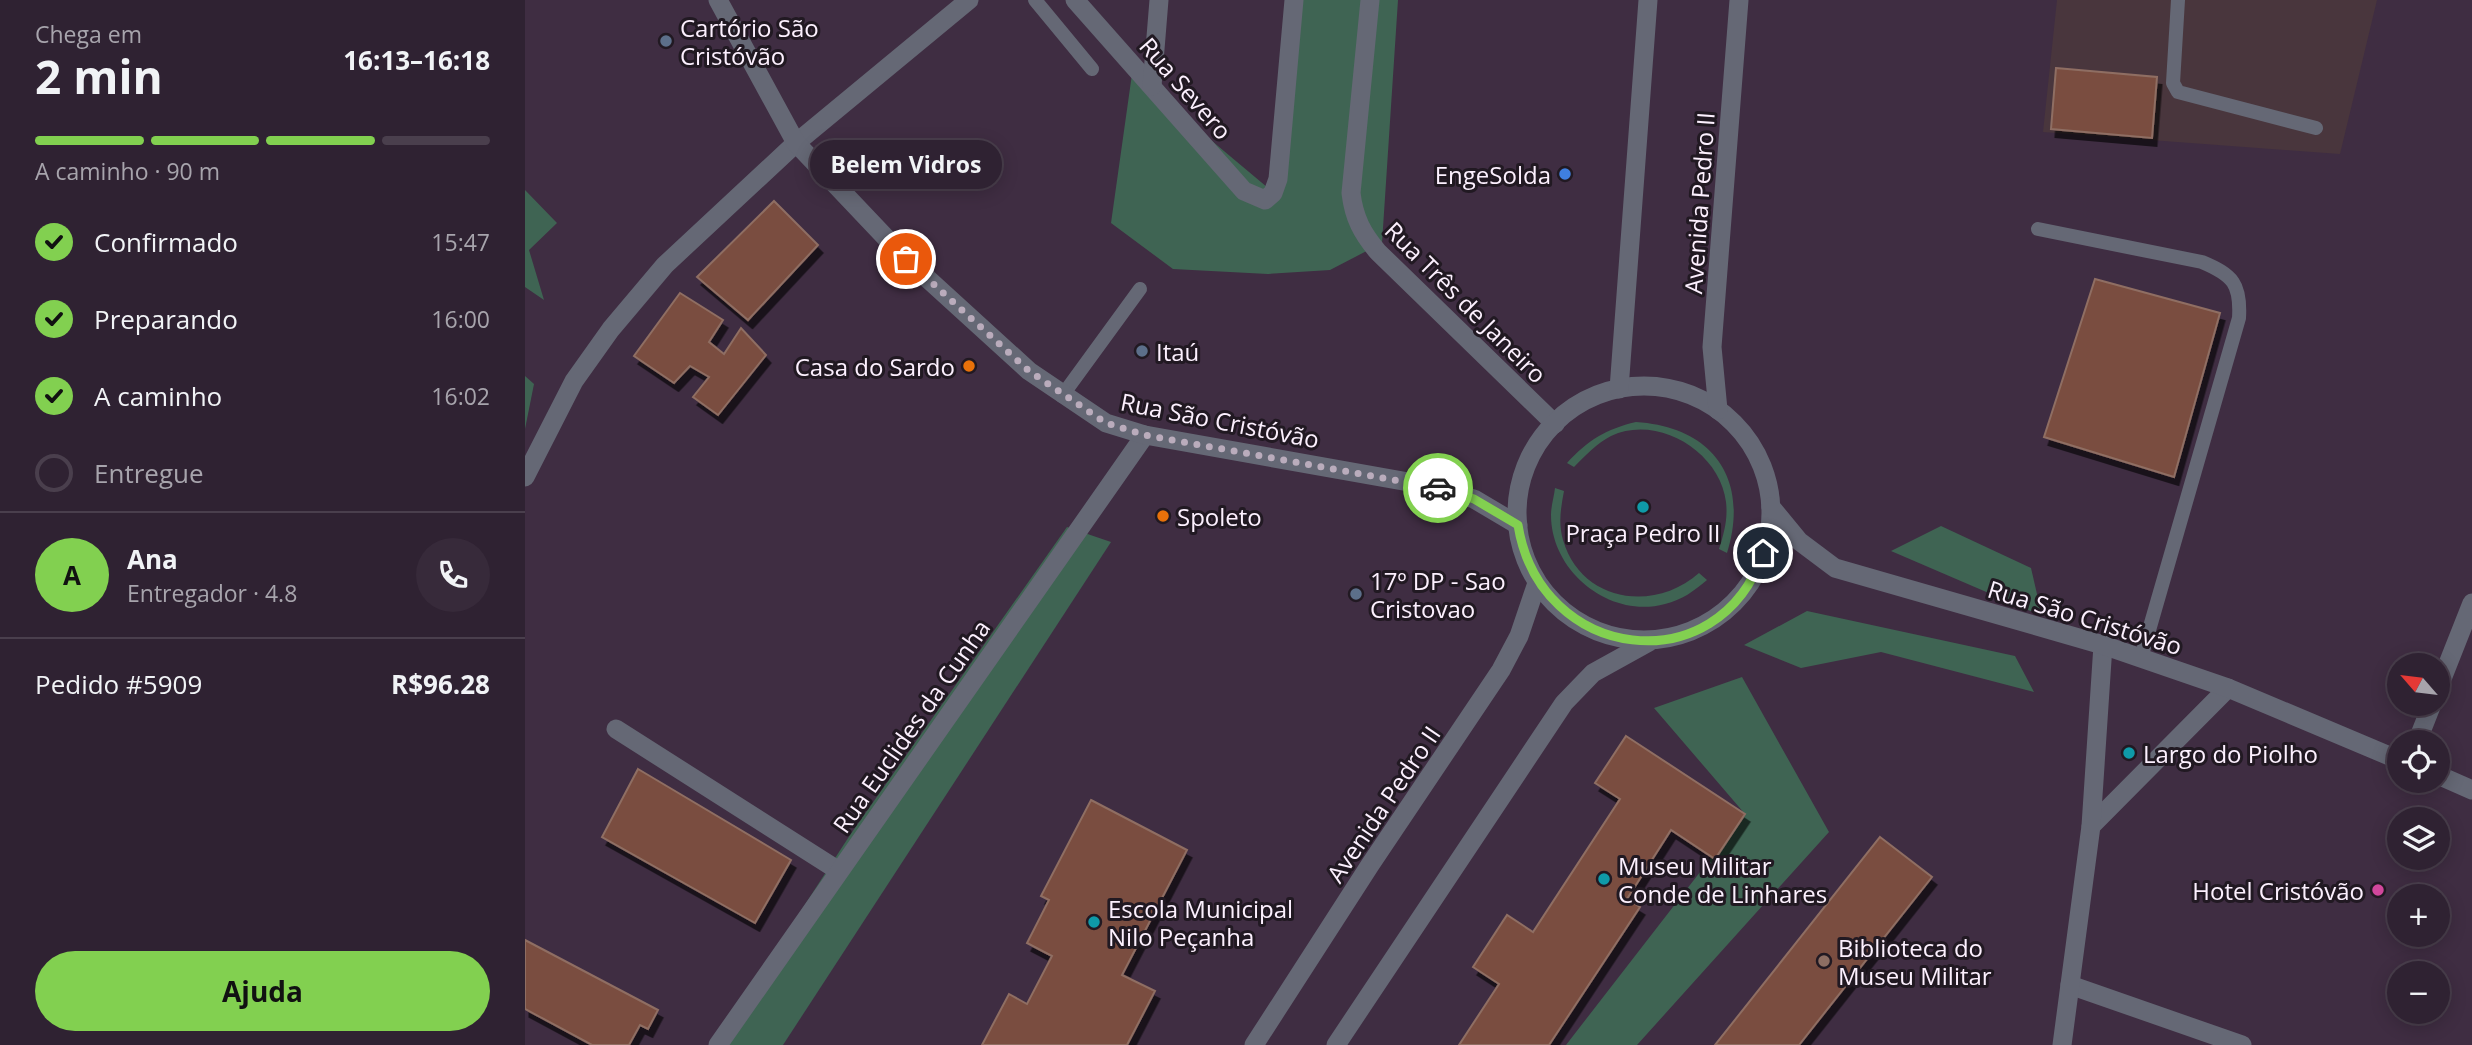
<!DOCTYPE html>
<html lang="pt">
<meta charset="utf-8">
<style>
body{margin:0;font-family:"Open Sans",sans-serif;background:#372a3a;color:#f1f3f6;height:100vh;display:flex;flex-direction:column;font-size:26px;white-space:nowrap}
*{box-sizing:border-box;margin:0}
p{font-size:23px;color:#a7a4ac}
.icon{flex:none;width:38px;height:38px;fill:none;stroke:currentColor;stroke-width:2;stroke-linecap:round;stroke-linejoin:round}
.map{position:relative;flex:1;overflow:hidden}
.drawer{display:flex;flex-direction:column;background:#2f2232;width:525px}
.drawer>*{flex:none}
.needle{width:46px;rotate:298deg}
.fabs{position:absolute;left:1862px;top:653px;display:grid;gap:14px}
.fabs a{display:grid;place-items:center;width:63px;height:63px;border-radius:50%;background:#2f2232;box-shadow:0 4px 18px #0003,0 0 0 2px #4a3f4d;font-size:35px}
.pin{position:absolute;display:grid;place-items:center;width:60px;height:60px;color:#fff;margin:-30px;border:4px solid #fff;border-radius:50%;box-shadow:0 2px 7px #0007}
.courier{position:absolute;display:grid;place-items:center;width:70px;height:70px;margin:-35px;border:5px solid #82d050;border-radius:50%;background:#fff;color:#222;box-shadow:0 2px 9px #0007}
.bubble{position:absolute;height:49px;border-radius:24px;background:#2f2232;box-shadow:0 4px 18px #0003,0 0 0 2px #4a3f4d;font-size:23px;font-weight:700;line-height:49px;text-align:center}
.summary em{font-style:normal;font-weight:700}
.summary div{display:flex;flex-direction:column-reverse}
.summary{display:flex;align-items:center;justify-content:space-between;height:119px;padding:0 35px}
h1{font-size:46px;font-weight:700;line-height:52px}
.bar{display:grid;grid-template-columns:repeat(4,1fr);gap:10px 7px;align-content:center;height:84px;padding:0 35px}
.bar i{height:9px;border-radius:5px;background:#4a3f4d}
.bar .active{background:#82d050}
.bar p{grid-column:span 4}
.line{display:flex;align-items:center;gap:18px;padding:0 35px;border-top:2px solid #4a3f4d}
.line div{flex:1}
.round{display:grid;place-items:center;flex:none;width:74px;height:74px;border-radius:37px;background:#372a3a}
ol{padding:0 35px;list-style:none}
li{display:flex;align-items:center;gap:21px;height:77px}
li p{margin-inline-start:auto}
li .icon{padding:7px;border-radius:50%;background:#82d050;color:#111;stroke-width:4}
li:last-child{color:#a7a4ac}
li i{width:38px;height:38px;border:4px solid #4a3f4d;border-radius:50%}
.primary-button{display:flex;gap:14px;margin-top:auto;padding:14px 35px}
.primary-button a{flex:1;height:80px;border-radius:42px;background:#82d050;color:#111;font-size:28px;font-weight:700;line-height:80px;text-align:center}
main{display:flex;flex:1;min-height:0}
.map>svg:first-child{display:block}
.industrial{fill:#49363d}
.green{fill:#3f6453}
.building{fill:#7a4e3f;stroke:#8f6e63;stroke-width:2;filter:url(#shadow)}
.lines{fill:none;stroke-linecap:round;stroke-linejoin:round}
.service{stroke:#656875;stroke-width:14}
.minor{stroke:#656875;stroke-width:19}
.tertiary{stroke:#656875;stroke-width:19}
.done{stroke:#baacbc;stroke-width:7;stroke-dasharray:0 12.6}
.route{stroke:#82d050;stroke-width:9}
.service-dot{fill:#5c6f8a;stroke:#211922;stroke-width:2.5}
.shop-dot{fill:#3f7fe0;stroke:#211922;stroke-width:2.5}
.food-dot{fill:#e8710a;stroke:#211922;stroke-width:2.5}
.culture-dot{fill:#0f9aa8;stroke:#211922;stroke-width:2.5}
.hotel-dot{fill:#d1479c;stroke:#211922;stroke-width:2.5}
.education-dot{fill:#8d6e63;stroke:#211922;stroke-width:2.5}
.labels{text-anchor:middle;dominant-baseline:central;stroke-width:6;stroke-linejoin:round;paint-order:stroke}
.poi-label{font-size:24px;fill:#fcf0fe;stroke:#211922;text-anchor:start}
.street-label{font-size:24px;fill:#fcf0fe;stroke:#211922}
</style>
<main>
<section class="drawer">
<div class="summary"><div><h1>2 min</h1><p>Chega em</p></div><em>16:13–16:18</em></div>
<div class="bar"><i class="active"></i><i class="active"></i><i class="active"></i><i></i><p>A caminho · 90 m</p></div>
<ol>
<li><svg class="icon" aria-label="check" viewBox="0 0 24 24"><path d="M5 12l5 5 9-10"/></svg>Confirmado<p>15:47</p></li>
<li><svg class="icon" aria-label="check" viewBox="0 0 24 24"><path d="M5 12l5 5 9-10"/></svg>Preparando<p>16:00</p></li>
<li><svg class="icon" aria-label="check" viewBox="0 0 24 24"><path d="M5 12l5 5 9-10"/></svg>A caminho<p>16:02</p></li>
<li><i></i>Entregue</li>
</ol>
<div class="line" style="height:126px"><b class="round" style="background:#82d050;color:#111">A</b><div><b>Ana</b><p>Entregador · 4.8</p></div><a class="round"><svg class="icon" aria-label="phone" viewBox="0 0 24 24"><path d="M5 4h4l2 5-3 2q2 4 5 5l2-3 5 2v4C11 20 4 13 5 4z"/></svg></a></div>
<div class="line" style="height:91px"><div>Pedido #5909</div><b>R$96.28</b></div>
<div class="primary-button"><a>Ajuda</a></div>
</section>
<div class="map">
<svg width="1947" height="1045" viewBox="0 0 1947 1045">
<defs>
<filter id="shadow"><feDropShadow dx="4.5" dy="8" stdDeviation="0" flood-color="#0009"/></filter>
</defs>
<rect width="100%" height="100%" fill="#3f2d42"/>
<path class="industrial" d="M1532,0H1852L1815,154L1518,132Z"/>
<g class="green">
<path d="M768,0H873L857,243L805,270L743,274L648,269L586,223L607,74L748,192Z"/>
<path d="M0,190L32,223L4,250L19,300L0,287Z"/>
<path d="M0,376L9,384L0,429Z"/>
<path d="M1111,422C1188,427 1225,479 1202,553L1194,549C1199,533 1203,519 1201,502C1195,452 1133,414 1086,436C1072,443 1060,456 1049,467L1042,463C1063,440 1081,429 1111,422Z"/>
<path d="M1030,488L1039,491C1036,507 1033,523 1038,540C1056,602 1129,613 1174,573L1182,580C1169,591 1157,600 1140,604C1085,619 1026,572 1026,515C1026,506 1029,497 1030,488Z"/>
<path d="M1416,526L1506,568L1517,616L1366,551Z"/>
<path d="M542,527L586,542L258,1045H189L325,835Z"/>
<path d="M1282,611L1490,656L1509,692L1356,652L1276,668L1219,645Z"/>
<path d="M1217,677L1304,832L1112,1045H1041L1220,814L1129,708Z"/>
</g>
<g class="building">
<path d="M1531,68L1632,77L1627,138L1526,129Z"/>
<path d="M249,201L293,245L223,320L172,277Z"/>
<path d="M1570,279L1695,313L1649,477L1519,437Z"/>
<path d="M155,293L198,320L184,342L199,354L216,328L241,355L193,415L168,397L184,377L165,366L149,383L109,356Z"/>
<path d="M1101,736L1220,814L1190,859L1146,830L1102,899L1115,907L1024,1045H934L974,984L948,967L982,915L1008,932L1095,799L1070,783Z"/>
<path d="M113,769L266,860L230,923L77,837Z"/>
<path d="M566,800L662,850L597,975L630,991L602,1045H457L484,994L502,1004L527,956L502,943L524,900L516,896Z"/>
<path d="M1355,837L1407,877L1274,1045H1190Z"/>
<path d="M0,940L133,1010L123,1029L115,1025L104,1045H67L0,1009Z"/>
</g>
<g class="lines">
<g class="service">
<path d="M510,0L567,69"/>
<path d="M1653,0L1648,83L1653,92L1791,128"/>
<path d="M1513,229L1677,262C1708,275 1716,284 1714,318L1616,658"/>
<path d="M537,396L615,289"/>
</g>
<g class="minor">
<path d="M550,0L719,191L740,200L748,193L753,179L769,0"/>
<path d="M845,0L826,193C829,218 837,233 853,252L1030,424"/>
<path d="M627,86L634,0"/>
<path d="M0,477L49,381L86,329L140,265L271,143L444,0"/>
<path d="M1913,689L1947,603"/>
<path d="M91,729L314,871"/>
<path d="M1892,742L1907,704"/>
<path d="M1566,826L1703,688"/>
<path d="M1545,985L1717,1045"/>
<path d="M193,1045L620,435"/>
<path d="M1537,1045L1566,826L1578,645"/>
</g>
<g class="tertiary">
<path d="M193,0L271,143L381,259L504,371L581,423L620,435L906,486L949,499L993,525"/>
<circle cx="1119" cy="513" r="127"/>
<path d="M1094,389L1123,0"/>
<path d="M1193,410L1187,347L1214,0"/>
<path d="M1246,507L1274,541L1310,568L1578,645L1703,688L1874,760"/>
<path d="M1913,775L1947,790"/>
<path d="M729,1045L845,865L976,670L994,636L1012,583"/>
<path d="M811,1045L1039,703L1068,673L1124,642"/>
</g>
</g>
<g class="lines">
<path class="done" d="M381,259L504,371L581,423L620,435L913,488"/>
<path class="route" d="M913,488L949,499L993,525C1015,662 1194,685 1238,553"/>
</g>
<g class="service-dot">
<circle cx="141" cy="41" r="7"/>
<circle cx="617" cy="351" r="7"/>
<circle cx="831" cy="594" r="7"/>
</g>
<circle class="shop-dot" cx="1040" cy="174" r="7"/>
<g class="food-dot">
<circle cx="444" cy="366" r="7"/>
<circle cx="638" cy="516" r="7"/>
</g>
<g class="culture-dot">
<circle cx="1118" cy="507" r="7"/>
<circle cx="1604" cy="753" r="7"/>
<circle cx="1079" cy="879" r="7"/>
<circle cx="569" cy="922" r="7"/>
</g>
<circle class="hotel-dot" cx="1853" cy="890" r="7"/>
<circle class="education-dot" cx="1299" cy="961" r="7"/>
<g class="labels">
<g class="poi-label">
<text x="155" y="27">Cartório São<tspan x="155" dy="28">Cristóvão</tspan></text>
<text x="1026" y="174" text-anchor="end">EngeSolda</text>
<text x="631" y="351">Itaú</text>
<text x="430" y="366" text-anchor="end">Casa do Sardo</text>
<text x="652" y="516">Spoleto</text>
<text x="1118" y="532" text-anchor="middle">Praça Pedro II</text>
<text x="845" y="580">17º DP - Sao<tspan x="845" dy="28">Cristovao</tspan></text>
<text x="1618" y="753">Largo do Piolho</text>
<text x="1093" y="865">Museu Militar<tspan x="1093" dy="28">Conde de Linhares</tspan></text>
<text x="1839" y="890" text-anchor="end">Hotel Cristóvão</text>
<text x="583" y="908">Escola Municipal<tspan x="583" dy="28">Nilo Peçanha</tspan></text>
<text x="1313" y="947">Biblioteca do<tspan x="1313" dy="28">Museu Militar</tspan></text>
</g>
<g class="street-label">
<text transform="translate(661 88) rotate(49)">Rua Severo</text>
<text transform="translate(1174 203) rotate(-86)">Avenida Pedro II</text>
<text transform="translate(941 302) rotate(45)">Rua Três de Janeiro</text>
<text transform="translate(695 420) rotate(11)">Rua São Cristóvão</text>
<text transform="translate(1560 617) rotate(17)">Rua São Cristóvão</text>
<text transform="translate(386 726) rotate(-55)">Rua Euclides da Cunha</text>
<text transform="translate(858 804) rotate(-56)">Avenida Pedro II</text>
</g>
</g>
</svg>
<div class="fabs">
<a><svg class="needle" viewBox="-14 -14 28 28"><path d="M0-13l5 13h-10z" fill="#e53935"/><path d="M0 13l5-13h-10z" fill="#a7a4ac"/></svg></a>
<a><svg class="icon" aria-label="locate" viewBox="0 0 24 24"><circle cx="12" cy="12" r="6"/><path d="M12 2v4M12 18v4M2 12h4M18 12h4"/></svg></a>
<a><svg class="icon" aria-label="layers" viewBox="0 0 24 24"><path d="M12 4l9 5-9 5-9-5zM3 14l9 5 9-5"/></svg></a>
<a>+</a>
<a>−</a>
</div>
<div class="pin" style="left:381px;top:259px;background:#ea580c"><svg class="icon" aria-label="bag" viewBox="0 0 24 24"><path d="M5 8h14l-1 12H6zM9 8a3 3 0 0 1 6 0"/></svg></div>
<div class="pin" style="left:1238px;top:553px;background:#1f2937"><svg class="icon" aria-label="home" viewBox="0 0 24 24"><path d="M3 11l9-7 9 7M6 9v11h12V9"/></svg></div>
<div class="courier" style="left:913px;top:488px"><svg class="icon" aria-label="car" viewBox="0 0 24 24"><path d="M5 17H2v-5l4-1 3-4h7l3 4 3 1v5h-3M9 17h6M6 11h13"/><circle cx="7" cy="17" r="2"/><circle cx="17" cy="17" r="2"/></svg></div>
<div class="bubble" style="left:285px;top:140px;width:192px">Belem Vidros</div>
</div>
</main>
